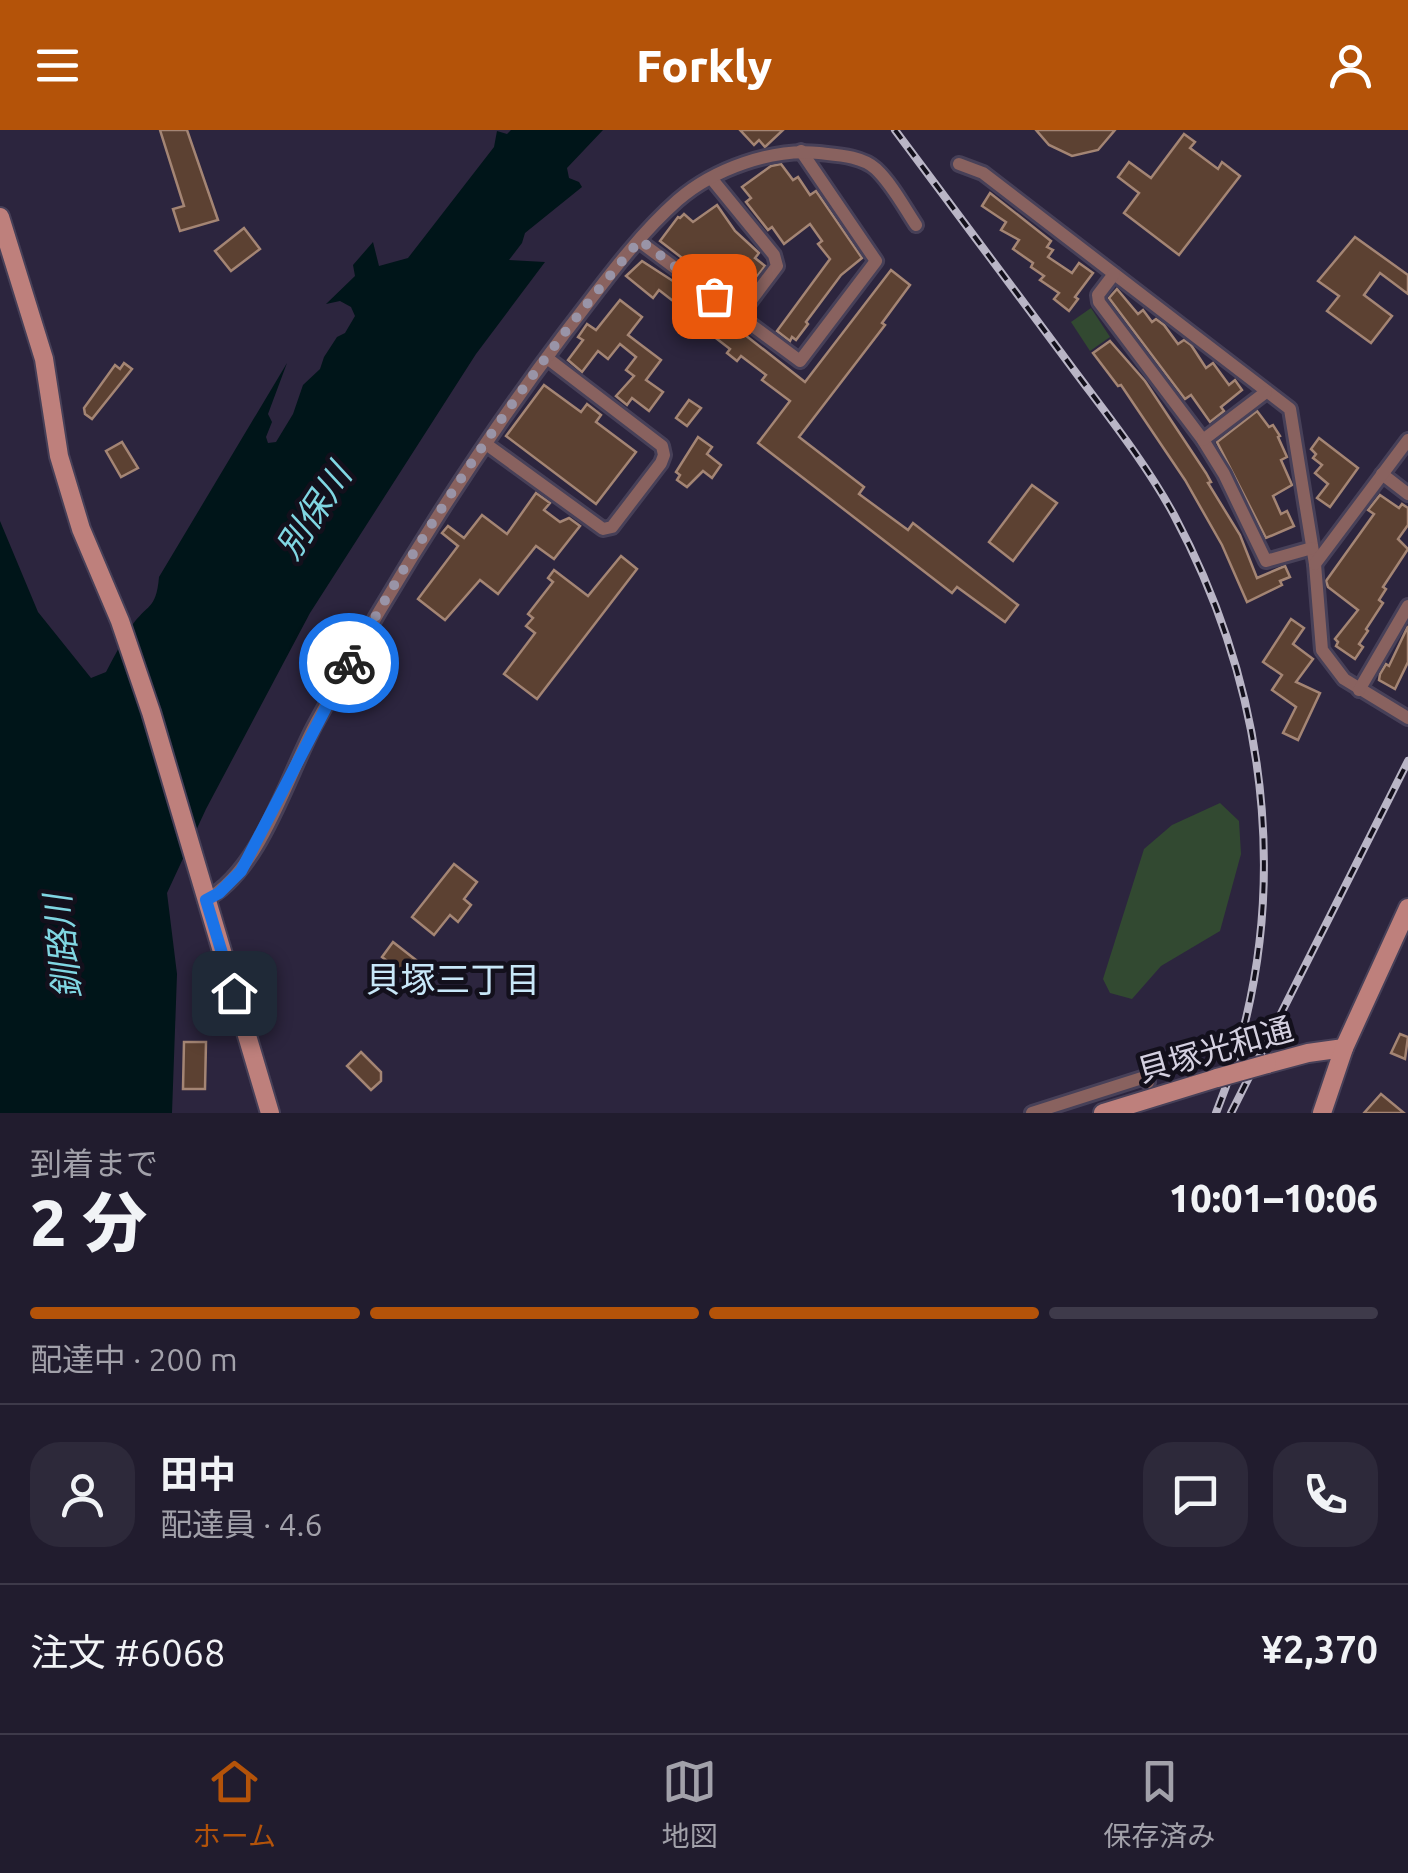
<!DOCTYPE html>
<html lang="ja">
<meta charset="utf-8">
<style>
body{margin:0;font-family:Ubuntu,"Noto Sans JP",sans-serif;background:#2d293a;color:#f1f3f6;height:100vh;display:flex;flex-direction:column;font-size:38px;white-space:nowrap}
*{box-sizing:border-box;margin:0}
p{font-size:32px;color:#a2a1aa}
.icon{flex:none;width:55px;height:55px;fill:none;stroke:currentColor;stroke-width:2;stroke-linecap:round;stroke-linejoin:round}
.map{position:relative;height:983px;overflow:hidden}
.panel{display:flex;flex-direction:column;background:#211c2e;flex:1}
.panel>*{flex:none}
.pin{position:absolute;display:grid;place-items:center;width:85px;height:85px;color:#fff;margin:-42px;border-radius:20px;box-shadow:0 5px 15px #0006}
.courier{position:absolute;display:grid;place-items:center;width:100px;height:100px;margin:-50px;border:8px solid #1a73e8;border-radius:50%;background:#fff;color:#222;box-shadow:0 2px 12px #0007}
.head em{font-style:normal;font-weight:800}
.head div{display:flex;flex-direction:column-reverse}
.head{display:flex;align-items:center;justify-content:space-between;height:170px;padding:0 30px}
h1{font-size:65px;font-weight:800;line-height:75px}
.bar{display:grid;grid-template-columns:repeat(4,1fr);gap:15px 10px;align-content:center;height:120px;padding:0 30px}
.bar i{height:12px;border-radius:8px;background:#3e3a4a}
.bar .active{background:#b45309}
.bar p{grid-column:span 4}
.line{display:flex;align-items:center;gap:25px;padding:0 30px;border-top:2px solid #3e3a4a}
.line div{flex:1}
.round{display:grid;place-items:center;flex:none;width:105px;height:105px;border-radius:30px;background:#2d293a}
header{display:flex;justify-content:space-between;align-items:center;height:130px;padding:0 30px;background:#b45309;color:#fff;font-size:45px;font-weight:800}
.tabs{display:flex;justify-content:space-around;align-items:center;height:140px;border-top:2px solid #3e3a4a;background:#211c2e;font-size:28px;color:#a2a1aa}
.tabs a{display:grid;justify-items:center;gap:5px}
.tabs .active{color:#b45309}
.map>svg:first-child{display:block}
.green{fill:#324931}
.water{fill:#001519}
.building{fill:#5c4132;stroke:#a48574;stroke-width:2.5}
.lines{fill:none;stroke-linecap:round;stroke-linejoin:round}
.street-casing{stroke:#474058;stroke-width:18}
.secondary-casing{stroke:#474058;stroke-width:22}
.street{stroke:#89625f;stroke-width:12}
.secondary{stroke:#be807c;stroke-width:18}
.rail-casing{stroke:#b9b5c6;stroke-width:8}
.rail{stroke:#13101c;stroke-width:4;stroke-dasharray:11;stroke-linecap:butt}
.secondary-bridge-casing{stroke:#474058;stroke-width:22;stroke-linecap:butt}
.secondary-bridge{stroke:#be807c;stroke-width:18}
.done{stroke:#9994a7;stroke-width:10;stroke-dasharray:0 18}
.route{stroke:#1a73e8;stroke-width:12}
.labels{text-anchor:middle;dominant-baseline:central;stroke-width:9;stroke-linejoin:round;paint-order:stroke}
.street-label{font-size:32px;fill:#d4d0e0;stroke:#13101c}
.water-label{font-size:35px;font-style:italic;fill:#80d6e2;stroke:#13101c}
.neighbourhood-label{font-size:35px;fill:#c8e7f8;stroke:#13101c}
</style>
<header><svg class="icon" aria-label="menu" viewBox="0 0 24 24"><path d="M4 6h16M4 12h16M4 18h16"/></svg>Forkly<svg class="icon" aria-label="person" viewBox="0 0 24 24"><circle cx="12" cy="8" r="4"/><path d="M4 21q1-7 8-7t8 7"/></svg></header>
<div class="map">
<svg width="1408" height="983" viewBox="0 0 1408 983">
<rect width="100%" height="100%" fill="#2c253e"/>
<g class="green">
<path d="M1091,178L1110,207L1090,221L1071,192Z"/>
<path d="M1220,673L1239,691L1241,724L1220,801L1161,836L1132,869L1110,863L1103,849L1144,719L1172,695Z"/>
</g>
<path class="water" d="M511,0H603L567,38L569,48L579,52L582,57L525,103L522,113L509,130L545,132L476,224L310,483L206,679L167,763L177,844L172,983H0V391L38,482L91,548L106,542C114,527 122,511 131,497C147,473 156,481 159,447L287,233L268,284L272,292L266,307L268,313L276,312L293,284L303,255L320,239L324,227L337,207L345,203L355,186L351,177L340,171L326,174L355,146L353,135L373,112L379,136L408,128L494,17L497,1L507,4Z"/>
<g class="building">
<path d="M160,0H187L218,90L180,101L173,79L184,76Z"/>
<path d="M740,0H783L765,17L759,10L754,15Z"/>
<path d="M1036,0H1115L1098,20L1072,26L1049,15Z"/>
<path d="M1184,4L1195,12L1190,18L1218,39L1222,32L1240,46L1179,125L1124,83L1139,63L1118,47L1129,32L1151,48Z"/>
<path d="M781,34L793,50L798,47L810,65L816,61L862,128L841,145L806,192L808,194L796,210L792,207L790,211L777,201L830,129L818,114L822,111L810,94L784,114L772,97L768,100L746,72L751,68L742,57L771,36Z"/>
<path d="M990,63L1051,111L1047,117L1053,120L1048,127L1072,143L1079,133L1093,143L1075,167L1078,169L1069,181L1054,169L1059,163L1040,150L1044,146L1031,137L1033,133L1013,119L1019,110L1001,100L1006,92L982,76Z"/>
<path d="M717,75L735,101L759,123L755,128L765,136L738,171L660,111L678,87L680,88L684,84L693,92Z"/>
<path d="M244,98L260,119L231,141L215,121Z"/>
<path d="M1355,107L1408,145V164L1380,143L1364,165L1392,186L1371,213L1327,181L1339,166L1318,151Z"/>
<path d="M642,131L693,164L805,252L891,140L910,155L882,193L885,195L799,307L864,357L859,364L908,400L913,393L1018,475L1005,492L957,457L952,463L758,313L790,271L762,250L766,245L741,226L737,231L727,223L730,219L708,202L705,206L677,185L682,178L659,160L653,168L626,146Z"/>
<path d="M1117,159L1138,184L1143,180L1152,192L1156,189L1164,195L1178,214L1184,210L1191,215L1206,238L1213,233L1229,255L1235,250L1242,260L1221,277L1224,281L1210,292L1191,265L1185,269L1109,168Z"/>
<path d="M620,170L642,187L628,205L661,230L646,250L663,262L649,281L632,268L627,275L616,266L634,246L626,240L636,227L620,214L608,229L598,221L582,242L568,230L583,210L578,207L587,194L596,200Z"/>
<path d="M1110,211L1145,251L1206,343L1211,352L1208,353L1240,405L1257,448L1285,436L1290,447L1280,451L1282,455L1247,472L1222,415L1185,350L1121,255L1118,256L1093,223Z"/>
<path d="M124,233L132,239L92,289L85,284L84,278L115,235L120,239Z"/>
<path d="M544,255L581,282L587,274L601,285L596,292L636,322L596,374L506,306Z"/>
<path d="M689,270L701,278L687,296L676,288Z"/>
<path d="M1257,281L1269,297L1273,295L1280,306L1278,307L1287,327L1281,330L1292,355L1273,366L1281,384L1287,381L1294,396L1266,408L1217,312Z"/>
<path d="M698,307L712,317L707,324L721,335L712,348L703,341L687,357L677,350L680,345L676,342Z"/>
<path d="M1319,308L1358,338L1330,377L1317,368L1328,354L1315,343L1322,335L1313,328L1316,324L1311,319Z"/>
<path d="M122,312L138,338L121,347L106,321Z"/>
<path d="M1032,355L1057,373L1013,431L989,412Z"/>
<path d="M536,363L550,373L544,380L560,392L569,388L580,396L554,429L536,416L498,464L480,450L445,490L418,469L458,416L442,403L448,396L464,408L482,385L507,404Z"/>
<path d="M1380,365L1399,378L1402,374L1408,378V395L1398,409L1408,419L1383,457L1386,459L1379,470L1383,473L1366,499L1368,501L1359,514L1363,517L1355,529L1336,516L1338,512L1335,509L1358,480L1328,457L1326,451L1374,384L1368,380Z"/>
<path d="M621,426L637,439L537,569L504,544L535,503L526,496L533,488L528,484L553,452L548,448L554,440L588,466Z"/>
<path d="M1291,489L1304,498L1293,514L1313,529L1296,552L1320,563L1298,610L1283,603L1296,577L1272,560L1282,545L1263,532Z"/>
<path d="M1408,496V532L1395,559L1379,550L1380,544L1386,534L1389,536Z"/>
<path d="M454,734L477,752L464,769L471,775L458,792L450,785L434,805L412,787Z"/>
<path d="M393,812L416,830L405,845L382,827Z"/>
<path d="M1400,904L1408,907L1405,929L1391,923Z"/>
<path d="M184,912H206L205,959H183Z"/>
<path d="M361,922L381,942V951L371,960L347,936Z"/>
<path d="M1381,964L1404,983H1364Z"/>
</g>
<g class="lines">
<g class="street-casing">
<g id="street">
<path d="M959,34L983,43L1290,279L1315,434L1322,520L1344,549L1408,588"/>
<path d="M711,48L774,125L777,136L740,185"/>
<path d="M639,111L800,231L876,131L801,21"/>
<path d="M1114,144L1098,165L1099,172L1203,310L1224,344L1266,431L1312,418"/>
<path d="M1203,310L1266,262"/>
<path d="M486,314L603,399L612,397L661,333L664,325L662,316L547,228"/>
<path d="M1382,344L1408,364"/>
<path d="M1315,434L1408,310"/>
<path d="M1359,560L1408,476"/>
<path d="M205,770C261,741 287,646 316,593C390,457 472,326 565,203C600,158 635,108 678,70C714,39 772,18 819,23C837,25 862,26 876,39C892,54 904,77 916,95"/>
<path d="M1032,983L1145,947L1148,952"/>
</g>
</g>
<g class="secondary-casing">
<g id="secondary">
<path d="M0,87L44,229L59,326L81,399L120,491L151,582L270,983"/>
<path d="M1267,934L1308,923L1344,918"/>
<path d="M1103,983L1217,948"/>
<path d="M1322,983L1344,918L1408,778"/>
</g>
</g>
<use href="#street" class="street"/>
<use href="#secondary" class="secondary"/>
<g class="rail-casing">
<g id="rail">
<path d="M895,0C951,75 1006,149 1062,224C1100,276 1143,328 1174,385C1273,571 1295,785 1216,983"/>
<path d="M1231,983L1408,631"/>
</g>
</g>
<use href="#rail" class="rail"/>
<g class="secondary-bridge-casing">
<path id="secondary-bridge" d="M1217,948L1267,934"/>
</g>
<use href="#secondary-bridge" class="secondary-bridge"/>
</g>
<g class="lines">
<path class="done" d="M349,533C432,385 529,239 640,110L714,166"/>
<path class="route" d="M234,863L206,770L219,763L241,741L349,533"/>
</g>
<g class="labels">
<g class="street-label">
<text transform="translate(1215 919) rotate(-16)">貝塚光和通</text>
</g>
<g class="water-label">
<text transform="translate(313 381) rotate(-57)">別保川</text>
<text transform="translate(62 817) rotate(-96)">釧路川</text>
</g>
<g class="neighbourhood-label">
<text x="453" y="849">貝塚三丁目</text>
</g>
</g>
</svg>
<div class="pin" style="left:714px;top:166px;background:#ea580c"><svg class="icon" aria-label="bag" viewBox="0 0 24 24"><path d="M5 8h14l-1 12H6zM9 8a3 3 0 0 1 6 0"/></svg></div>
<div class="pin" style="left:234px;top:863px;background:#1f2937"><svg class="icon" aria-label="home" viewBox="0 0 24 24"><path d="M3 11l9-7 9 7M6 9v11h12V9"/></svg></div>
<div class="courier" style="left:349px;top:533px"><svg class="icon" aria-label="bike" viewBox="0 0 24 24"><circle cx="6" cy="16" r="4"/><circle cx="18" cy="16" r="4"/><path d="M6 16l4-8h5l3 8M10 8l3 8H6M13 5h3"/></svg></div>
</div>
<section class="panel">
<div class="head"><div><h1>2 分</h1><p>到着まで</p></div><em>10:01–10:06</em></div>
<div class="bar"><i class="active"></i><i class="active"></i><i class="active"></i><i></i><p>配達中 · 200 m</p></div>
<div class="line" style="height:180px"><a class="round"><svg class="icon" aria-label="person" viewBox="0 0 24 24"><circle cx="12" cy="8" r="4"/><path d="M4 21q1-7 8-7t8 7"/></svg></a><div><b>田中</b><p>配達員 · 4.6</p></div><a class="round"><svg class="icon" aria-label="chat" viewBox="0 0 24 24"><path d="M4 5h16v11H9l-5 4z"/></svg></a><a class="round"><svg class="icon" aria-label="phone" viewBox="0 0 24 24"><path d="M5 4h4l2 5-3 2q2 4 5 5l2-3 5 2v4C11 20 4 13 5 4z"/></svg></a></div>
<div class="line" style="height:130px"><div>注文 #6068</div><b>¥2,370</b></div>
</section>
<nav class="tabs">
<a class="active"><svg class="icon" aria-label="home" viewBox="0 0 24 24"><path d="M3 11l9-7 9 7M6 9v11h12V9"/></svg>ホーム</a>
<a><svg class="icon" aria-label="map" viewBox="0 0 24 24"><path d="M3 6l6-2 6 2 6-2v14l-6 2-6-2-6 2zM9 4v14M15 6v14"/></svg>地図</a>
<a><svg class="icon" aria-label="saved" viewBox="0 0 24 24"><path d="M7 4h10v16l-5-4-5 4z"/></svg>保存済み</a>
</nav>
